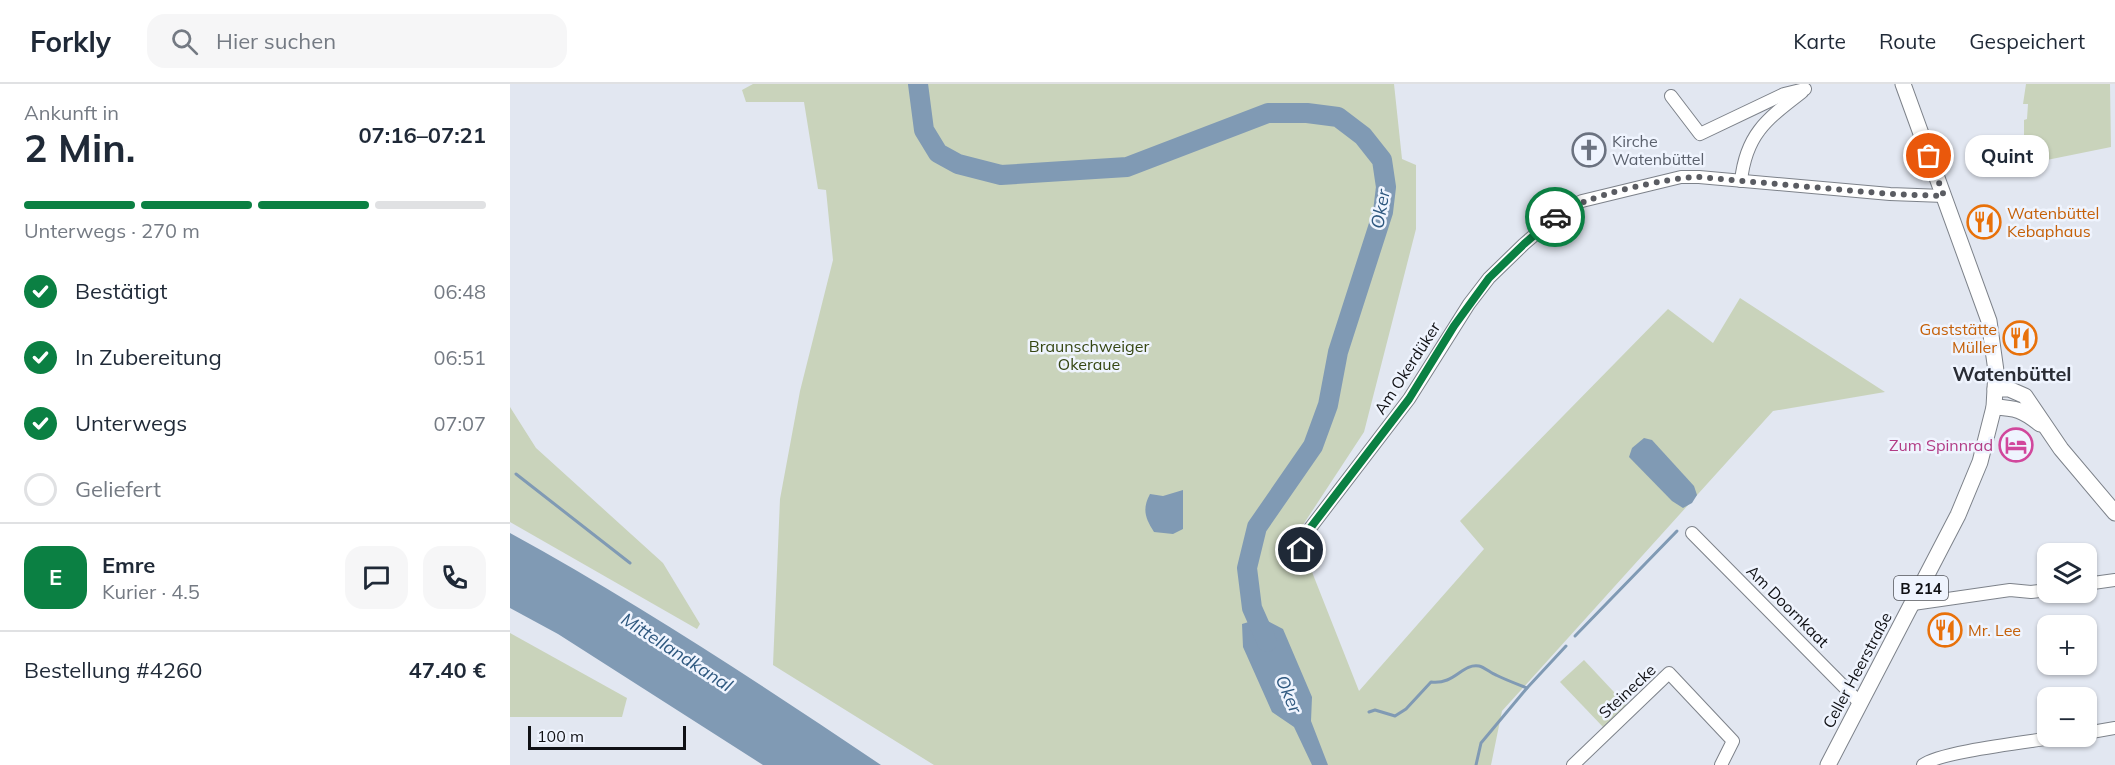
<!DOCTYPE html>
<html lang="de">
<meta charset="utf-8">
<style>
body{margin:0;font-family:Mulish,sans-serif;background:#f6f6f7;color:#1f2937;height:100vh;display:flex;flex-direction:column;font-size:22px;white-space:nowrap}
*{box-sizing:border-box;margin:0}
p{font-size:20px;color:#747a83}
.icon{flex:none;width:33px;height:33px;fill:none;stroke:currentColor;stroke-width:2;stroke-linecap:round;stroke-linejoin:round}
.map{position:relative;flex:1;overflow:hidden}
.drawer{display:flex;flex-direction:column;background:#fff;width:510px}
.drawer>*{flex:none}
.controls{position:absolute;left:1527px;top:459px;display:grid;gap:12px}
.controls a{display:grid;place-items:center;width:60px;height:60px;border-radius:12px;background:#fff;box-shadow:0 2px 4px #0004;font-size:30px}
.scale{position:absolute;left:18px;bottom:15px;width:158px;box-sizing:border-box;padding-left:6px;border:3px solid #101115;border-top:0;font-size:16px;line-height:21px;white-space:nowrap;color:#101115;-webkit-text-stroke:4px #eff4fe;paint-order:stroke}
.pin{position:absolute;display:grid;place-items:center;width:51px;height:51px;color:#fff;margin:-26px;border:3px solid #fff;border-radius:50%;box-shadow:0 2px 6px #0007}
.courier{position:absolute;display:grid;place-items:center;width:60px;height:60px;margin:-30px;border:4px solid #0b8043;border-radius:50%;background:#fff;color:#222;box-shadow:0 2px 8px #0007}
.bubble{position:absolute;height:42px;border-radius:18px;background:#fff;box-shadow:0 2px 4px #0004;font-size:20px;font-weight:700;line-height:42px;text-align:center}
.overview em{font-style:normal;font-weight:700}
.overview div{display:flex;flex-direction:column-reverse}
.overview{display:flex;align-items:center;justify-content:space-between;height:102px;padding:0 24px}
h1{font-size:39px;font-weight:700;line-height:45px}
.bar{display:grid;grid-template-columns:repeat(4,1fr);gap:9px 6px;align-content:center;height:72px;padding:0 24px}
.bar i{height:8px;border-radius:4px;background:#e0e1e3}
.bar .on{background:#0b8043}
.bar p{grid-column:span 4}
.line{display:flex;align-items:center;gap:15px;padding:0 24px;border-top:2px solid #e0e1e3}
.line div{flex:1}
.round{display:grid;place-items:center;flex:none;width:63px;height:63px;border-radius:18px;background:#f6f6f7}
ol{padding:0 24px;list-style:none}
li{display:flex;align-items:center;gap:18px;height:66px}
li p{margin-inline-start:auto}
li .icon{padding:6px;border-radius:50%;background:#0b8043;color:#fff;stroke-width:4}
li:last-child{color:#747a83}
li i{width:33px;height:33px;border:3px solid #e0e1e3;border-radius:50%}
header{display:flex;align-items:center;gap:36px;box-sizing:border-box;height:84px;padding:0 30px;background:#fff;border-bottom:2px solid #e0e1e3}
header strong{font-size:28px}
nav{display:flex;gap:33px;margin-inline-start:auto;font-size:21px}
.search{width:420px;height:54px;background:#f6f6f7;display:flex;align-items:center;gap:15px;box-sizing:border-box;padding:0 21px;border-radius:18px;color:#747a83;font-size:22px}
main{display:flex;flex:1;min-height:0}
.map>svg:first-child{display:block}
.green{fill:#c9d3bb}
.water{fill:#809ab4}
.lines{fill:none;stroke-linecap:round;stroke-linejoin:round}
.stream{stroke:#809ab4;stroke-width:3}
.river{stroke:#809ab4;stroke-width:20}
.minor-casing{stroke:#7d828a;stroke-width:14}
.major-casing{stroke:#7d828a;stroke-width:17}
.minor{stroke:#fff;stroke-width:12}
.major{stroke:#fff;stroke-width:15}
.done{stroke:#5a5c62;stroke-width:6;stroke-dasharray:0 10.8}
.route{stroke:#0b8043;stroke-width:8}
.labels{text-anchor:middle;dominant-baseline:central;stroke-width:5;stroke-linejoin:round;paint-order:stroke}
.shield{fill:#eff4fe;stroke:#53555b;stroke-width:1.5}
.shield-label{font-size:15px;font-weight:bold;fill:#101115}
.worship-label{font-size:16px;fill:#5b616d;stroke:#eff4fe;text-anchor:start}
.food-label{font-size:16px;fill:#c56008;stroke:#eff4fe;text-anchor:start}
.park-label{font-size:16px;fill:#354612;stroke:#eff4fe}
.street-label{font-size:16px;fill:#101115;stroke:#eff4fe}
.hotel-label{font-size:16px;fill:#b23c85;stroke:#eff4fe;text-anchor:end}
.water-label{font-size:18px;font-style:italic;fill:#2e587f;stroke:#eff4fe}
.quarter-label{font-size:20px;font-weight:bold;fill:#2a2d35;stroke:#eff4fe}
</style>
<header>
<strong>Forkly</strong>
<div class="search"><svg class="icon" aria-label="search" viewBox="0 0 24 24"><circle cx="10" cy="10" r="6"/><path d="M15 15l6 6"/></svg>Hier suchen</div>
<nav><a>Karte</a><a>Route</a><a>Gespeichert</a></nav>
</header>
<main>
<section class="drawer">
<div class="overview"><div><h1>2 Min.</h1><p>Ankunft in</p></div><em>07:16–07:21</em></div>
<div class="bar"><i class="on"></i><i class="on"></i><i class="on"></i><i></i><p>Unterwegs · 270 m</p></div>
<ol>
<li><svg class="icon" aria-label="check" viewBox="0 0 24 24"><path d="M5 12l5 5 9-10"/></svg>Bestätigt<p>06:48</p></li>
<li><svg class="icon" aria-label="check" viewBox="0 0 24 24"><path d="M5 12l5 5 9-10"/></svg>In Zubereitung<p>06:51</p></li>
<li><svg class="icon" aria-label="check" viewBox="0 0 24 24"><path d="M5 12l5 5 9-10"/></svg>Unterwegs<p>07:07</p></li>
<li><i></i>Geliefert</li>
</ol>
<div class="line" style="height:108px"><b class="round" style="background:#0b8043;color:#fff">E</b><div><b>Emre</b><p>Kurier · 4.5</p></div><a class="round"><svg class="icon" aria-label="chat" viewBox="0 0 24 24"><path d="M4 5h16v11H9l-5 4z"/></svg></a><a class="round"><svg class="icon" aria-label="phone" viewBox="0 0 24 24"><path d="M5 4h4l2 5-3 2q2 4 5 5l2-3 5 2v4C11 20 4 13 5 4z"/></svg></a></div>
<div class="line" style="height:78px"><div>Bestellung #4260</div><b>47.40 €</b></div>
</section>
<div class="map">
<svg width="1605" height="681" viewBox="0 0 1605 681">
<rect width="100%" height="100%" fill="#e2e7f1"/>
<g class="green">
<path d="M243,0H884L892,75L906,81V145L854,348L787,450L849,607L974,465L950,437L1158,225L1203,259L1230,214L1375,308L1263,327L992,627L981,681H424L263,581L270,415L290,307L323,176L316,106L308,105L294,18H236L232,6Z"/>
<path d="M1516,0H1600L1601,63L1517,80L1514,64V36L1517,35L1518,20H1513Z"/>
<path d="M0,323L26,364L153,479L190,540L187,545L0,438Z"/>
<path d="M0,549L117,614L112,633H0Z"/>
<path d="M1074,576L1117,622L1094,644L1050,598Z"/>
</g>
<g class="water">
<path d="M1134,354L1142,356L1184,402L1187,411L1182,419L1173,424L1162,417L1119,373L1122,364Z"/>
<path d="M673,406V445L663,450L644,448C635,434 632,425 640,410L653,412Z"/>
<path d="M0,449C128,519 250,600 371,681H253L48,550L0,524Z"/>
<path d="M752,534L773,545L802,613L801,637L818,681H802L784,643L762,628L733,563L732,540Z"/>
</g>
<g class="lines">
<g class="stream">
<path d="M6,390L120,479"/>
<path d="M1065,552L1167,447"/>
<path d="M859,628L865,626L885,632L896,625L921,598C945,601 952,579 969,582C974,583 981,589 986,591C996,596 1007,600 1017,604"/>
<path d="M966,681L971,659L1017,604L1056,562"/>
</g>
<path class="river" d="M408,0L414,46L428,69L448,80L491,91L617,83L758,29H797L828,33L853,52L872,76L876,103L873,128L828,268L818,321L803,362L747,443L737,484L742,524L757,558"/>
<g class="minor-casing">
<g id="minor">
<path d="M1161,12L1190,50L1274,10L1295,5"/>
<path d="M1231,97C1236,50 1257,35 1292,8"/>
<path d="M1182,449L1350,619"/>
<path d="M791,466L798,447L899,315L959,220L979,194L1014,160L1055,125L1072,117L1171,93H1189L1380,110L1434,112"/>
<path d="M1576,500L1605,496"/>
<path d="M1403,520L1500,506L1521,508L1538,506"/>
<path d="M1576,649L1605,644"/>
<path d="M1063,681L1159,589L1223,657L1211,681"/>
<path d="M1413,681C1430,667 1528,657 1554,652"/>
</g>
</g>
<g class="major-casing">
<g id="major">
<path d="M1485,305H1499L1515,312L1551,365L1605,429"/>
<path d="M1484,323C1506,324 1513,326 1530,340"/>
<path d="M1318,681L1448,431L1470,378L1484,323L1486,287L1479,237L1393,0"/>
</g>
</g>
<use href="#minor" class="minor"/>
<use href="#major" class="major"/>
</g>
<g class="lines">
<path class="done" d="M1045,133C1071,112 1155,94 1188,93L1380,110L1434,112L1419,72"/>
<path class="route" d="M791,466L798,447L899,315L944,242L979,194L1014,160L1045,133"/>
</g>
<defs>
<g id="church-ring" transform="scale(1.725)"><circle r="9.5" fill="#eff4fe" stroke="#6b7280" stroke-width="1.5"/><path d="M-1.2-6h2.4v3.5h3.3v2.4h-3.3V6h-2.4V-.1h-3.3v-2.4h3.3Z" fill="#6b7280"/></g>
<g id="restaurant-ring" transform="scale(1.725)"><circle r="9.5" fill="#eff4fe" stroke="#e8710a" stroke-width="1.5"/><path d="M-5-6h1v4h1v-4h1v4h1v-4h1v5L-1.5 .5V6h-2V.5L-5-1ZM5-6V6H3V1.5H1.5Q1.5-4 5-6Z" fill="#e8710a"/></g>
<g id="hotel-ring" transform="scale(1.725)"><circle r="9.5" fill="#eff4fe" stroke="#d1479c" stroke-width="1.5"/><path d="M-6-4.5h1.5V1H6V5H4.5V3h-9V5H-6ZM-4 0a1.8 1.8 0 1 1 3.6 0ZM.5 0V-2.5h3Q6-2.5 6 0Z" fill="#d1479c"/></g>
</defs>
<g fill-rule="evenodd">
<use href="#church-ring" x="1079" y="66"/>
<use href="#restaurant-ring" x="1474" y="138"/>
<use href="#restaurant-ring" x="1510" y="254"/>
<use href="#hotel-ring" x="1506" y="361"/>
<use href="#restaurant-ring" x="1435" y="546"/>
</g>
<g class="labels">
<rect class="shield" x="1384" y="492" width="54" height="24" rx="4.5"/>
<g class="shield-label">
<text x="1411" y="504">B 214</text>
</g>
<g class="worship-label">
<text x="1102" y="57">Kirche<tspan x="1102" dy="18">Watenbüttel</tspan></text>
</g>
<g class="food-label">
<text x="1497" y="129">Watenbüttel<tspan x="1497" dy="18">Kebaphaus</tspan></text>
<text x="1487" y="245" text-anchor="end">Gaststätte<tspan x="1487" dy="18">Müller</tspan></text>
<text x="1458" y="546">Mr. Lee</text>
</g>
<g class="park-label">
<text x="579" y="262">Braunschweiger<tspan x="579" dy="18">Okeraue</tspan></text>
</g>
<g class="street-label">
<text transform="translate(897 284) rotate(-57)">Am Okerdüker</text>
<text transform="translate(1278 522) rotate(45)">Am Doornkaat</text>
<text transform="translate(1347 586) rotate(-62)">Celler Heerstraße</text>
<text transform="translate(1117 607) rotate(-43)">Steinecke</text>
</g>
<g class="hotel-label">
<text x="1483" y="361">Zum Spinnrad</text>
</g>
<g class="water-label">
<text transform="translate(870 125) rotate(-80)">Oker</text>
<text transform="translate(167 568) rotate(33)">Mittellandkanal</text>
<text transform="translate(779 610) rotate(67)">Oker</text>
</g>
<g class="quarter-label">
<text x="1502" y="289">Watenbüttel</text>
</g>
</g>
</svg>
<div class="controls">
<a><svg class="icon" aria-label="layers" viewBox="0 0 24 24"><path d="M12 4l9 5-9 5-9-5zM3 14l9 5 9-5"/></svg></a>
<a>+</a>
<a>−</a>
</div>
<div class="scale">100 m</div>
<div class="pin" style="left:1419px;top:72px;background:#ea580c"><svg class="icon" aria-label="bag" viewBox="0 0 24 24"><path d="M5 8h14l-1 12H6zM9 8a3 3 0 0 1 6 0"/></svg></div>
<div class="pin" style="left:791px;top:466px;background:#1f2937"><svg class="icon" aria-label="home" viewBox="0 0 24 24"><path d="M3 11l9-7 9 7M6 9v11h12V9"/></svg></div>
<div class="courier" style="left:1045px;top:133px"><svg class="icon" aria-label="car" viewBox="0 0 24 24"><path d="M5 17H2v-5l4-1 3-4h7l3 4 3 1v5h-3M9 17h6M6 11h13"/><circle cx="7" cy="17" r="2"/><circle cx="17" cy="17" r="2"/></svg></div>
<div class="bubble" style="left:1455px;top:51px;width:84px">Quint</div>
</div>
</main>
